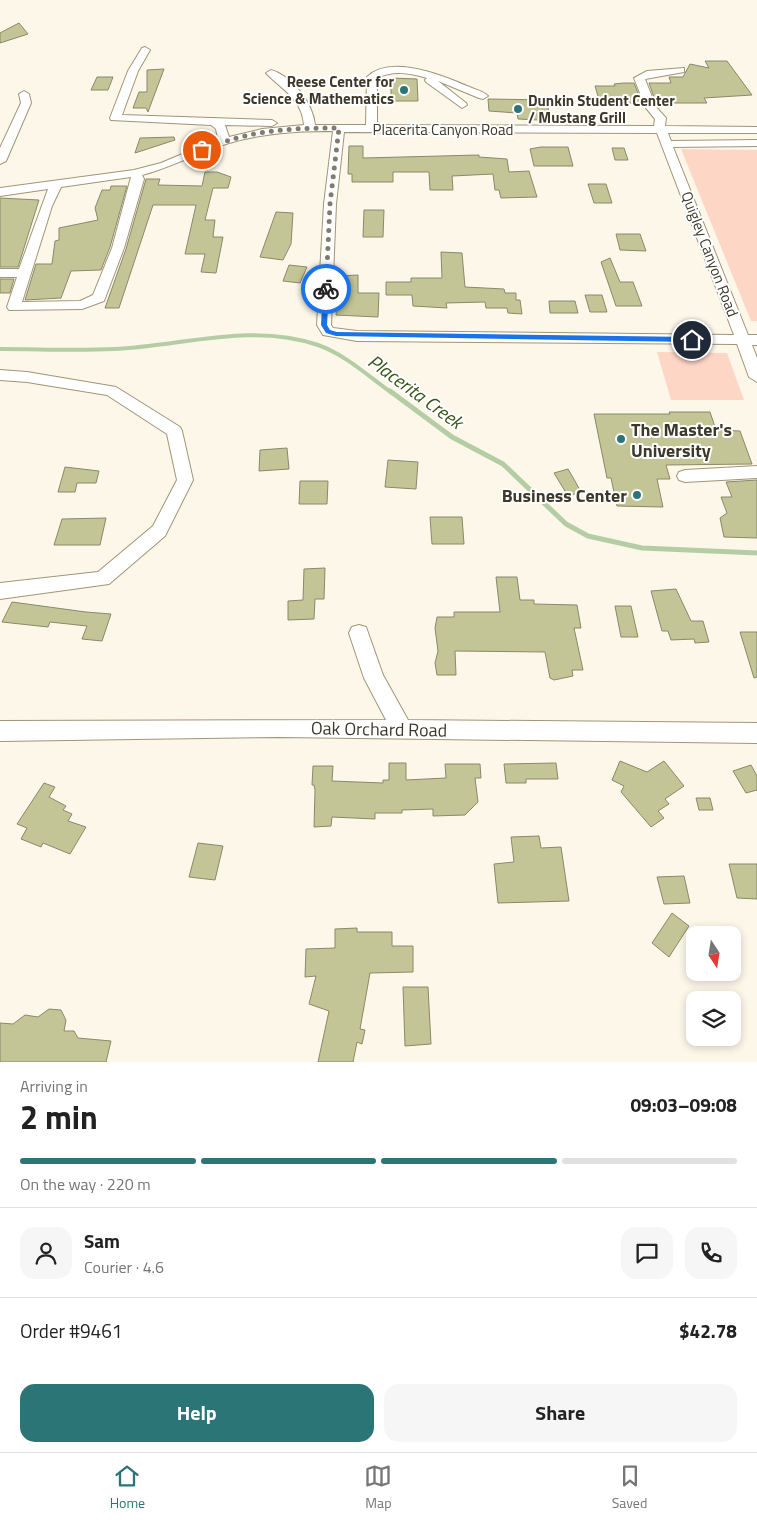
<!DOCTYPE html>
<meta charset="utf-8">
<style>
body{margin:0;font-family:"Titillium Web",sans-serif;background:#f6f6f6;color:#222;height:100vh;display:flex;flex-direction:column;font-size:19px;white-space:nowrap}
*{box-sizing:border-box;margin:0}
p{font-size:16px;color:#767676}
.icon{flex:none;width:28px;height:28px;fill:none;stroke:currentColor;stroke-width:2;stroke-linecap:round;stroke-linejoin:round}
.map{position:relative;height:1062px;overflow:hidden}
.sheet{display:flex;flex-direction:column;background:#fff;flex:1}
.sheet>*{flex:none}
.needle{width:32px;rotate:168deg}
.buttons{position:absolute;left:686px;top:926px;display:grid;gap:10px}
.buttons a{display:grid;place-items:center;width:55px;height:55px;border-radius:10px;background:#fff;box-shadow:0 2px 8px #0003;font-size:25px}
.pin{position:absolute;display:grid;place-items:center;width:42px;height:42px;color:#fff;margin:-21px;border:2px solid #fff;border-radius:50%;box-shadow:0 1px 5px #0007}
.courier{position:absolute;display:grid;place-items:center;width:50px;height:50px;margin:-25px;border:4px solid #1a73e8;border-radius:50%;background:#fff;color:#222;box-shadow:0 1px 6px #0007}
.headline em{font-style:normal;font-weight:700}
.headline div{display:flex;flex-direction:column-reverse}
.headline{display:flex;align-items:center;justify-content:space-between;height:85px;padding:0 20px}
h1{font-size:32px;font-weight:700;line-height:38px}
.bar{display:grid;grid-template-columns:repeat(4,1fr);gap:8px 5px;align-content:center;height:60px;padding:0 20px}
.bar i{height:6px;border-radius:4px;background:#e0e0e0}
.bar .selected{background:#2b7577}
.bar p{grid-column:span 4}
.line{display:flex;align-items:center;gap:12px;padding:0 20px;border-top:1px solid #e0e0e0}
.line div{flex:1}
.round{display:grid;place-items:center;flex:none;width:52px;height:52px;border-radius:15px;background:#f6f6f6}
.action{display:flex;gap:10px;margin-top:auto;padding:10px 20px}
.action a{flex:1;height:58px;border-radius:15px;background:#2b7577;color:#fff;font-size:20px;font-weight:700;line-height:58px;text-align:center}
.action a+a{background:#f6f6f6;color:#222}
.dock{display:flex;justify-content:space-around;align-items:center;height:70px;border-top:1px solid #e0e0e0;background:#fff;font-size:14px;color:#767676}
.dock a{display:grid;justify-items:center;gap:2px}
.dock .selected{color:#2b7577}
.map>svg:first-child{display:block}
.green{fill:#fed6c5}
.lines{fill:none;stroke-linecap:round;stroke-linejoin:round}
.stream-far1{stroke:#b5cda4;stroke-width:4}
.stream{stroke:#b5cda4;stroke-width:5}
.building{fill:#c3c597;stroke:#888a68}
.minor-casing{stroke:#a29575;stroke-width:2}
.minor{fill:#fff;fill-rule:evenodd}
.route{fill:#1a73e8}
.done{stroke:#807b6d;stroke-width:5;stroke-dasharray:0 9}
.poi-dot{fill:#2b7577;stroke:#fff;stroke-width:2}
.labels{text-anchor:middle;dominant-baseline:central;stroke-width:4;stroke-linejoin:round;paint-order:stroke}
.far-poi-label{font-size:15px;font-weight:bold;fill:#3d382a;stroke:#fff;text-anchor:end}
.far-street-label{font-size:15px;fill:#3d382a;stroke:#fff}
.poi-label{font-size:18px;font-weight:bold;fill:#3d382a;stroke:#fff;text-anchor:start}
.street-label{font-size:18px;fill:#3d382a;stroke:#fff}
.water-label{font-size:19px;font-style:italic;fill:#38551b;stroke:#fff}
</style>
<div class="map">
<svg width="757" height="1062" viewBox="0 0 757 1062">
<rect width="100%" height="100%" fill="#fdf7ea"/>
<g class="green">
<path d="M681,149L757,150V321H751Z"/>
<path d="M657,352L727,353L744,400H671Z"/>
</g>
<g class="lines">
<path class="stream-far1" d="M0,349C38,349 76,351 114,349C182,346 252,322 318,345C346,355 368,376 392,393"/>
<path class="stream" d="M390,391L452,437L503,464L566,524L588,536L642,548L757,553"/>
</g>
<g class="building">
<path d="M19,23L28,34L0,43V33Z"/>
<path d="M705,61H727L752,95L704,98L707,103H656L649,83H671L669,77H683L690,64L709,68Z"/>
<path d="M164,69L148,112L146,108H133L139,92H147V70Z"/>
<path d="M97,77H113L108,90H91Z"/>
<path d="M391,78L417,79L418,101H391Z"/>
<path d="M624,83H634L642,103H628L629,106H601L595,86H615L614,84Z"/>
<path d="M488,99L547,100L549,114L537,113L538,120L518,119L517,113L489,111Z"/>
<path d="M174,137L175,140L135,153L140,138Z"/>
<path d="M349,146H363V158L479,155V157L507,159L509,172L529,171L537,197L501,198L499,190H495L493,174L452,176L453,190H430L429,172H393V182H352V174H348Z"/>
<path d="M541,147H568L573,166H534L530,149Z"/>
<path d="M612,148H624L628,160H615Z"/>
<path d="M205,172H217L231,177L228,188H213L205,220H215L213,237H223L216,273L201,272L205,254H185L196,205H153L119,308H105L126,249L146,179H160L158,185L202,186Z"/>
<path d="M588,184H606L612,203H594Z"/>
<path d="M111,186H127L110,247L101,270L71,271L61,298L25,300L36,264H52L55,241L59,240V228L98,220L95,208L102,190H110Z"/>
<path d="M0,198L39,200L18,267H0Z"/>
<path d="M364,210H384L383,237H363Z"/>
<path d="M276,212L293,213L291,244L283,260L260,257Z"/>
<path d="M616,234H640L646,251L620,250Z"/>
<path d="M441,252L462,253L465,287L504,289L505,293H516V300H520L522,314L508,313L507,308H486L485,302L446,303L447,308L413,306L412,295H386V282H411V278H442Z"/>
<path d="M610,258L620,282H633L642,306H616L601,262Z"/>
<path d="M289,265L307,267L300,283L283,281Z"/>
<path d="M358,275V293H379L378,317L336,315L340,276Z"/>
<path d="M0,279H14L10,293H0Z"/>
<path d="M585,295H602L607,312H590Z"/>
<path d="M549,301H575L578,313H550Z"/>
<path d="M669,412H710L716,430L740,431L752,464L666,465L670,479H657L663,507L617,506L611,478H607L594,414H670Z"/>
<path d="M287,448L289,469L259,471L260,450Z"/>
<path d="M388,460L418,462L416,489L385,487Z"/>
<path d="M65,467L99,471L96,483H77L75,492H58Z"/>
<path d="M568,469L575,481L581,492L568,496L554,473Z"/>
<path d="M757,480V538L724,537L720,518L727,513L721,497H732L726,482Z"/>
<path d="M300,481H328L327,504H299Z"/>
<path d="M430,517H462L464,544H432Z"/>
<path d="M106,518L100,545H54L62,519Z"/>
<path d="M325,568L324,599H315L314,619L288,620V601L303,600L304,569Z"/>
<path d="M496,577H517L520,600H534V604L577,605L581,628H574L583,670H572L573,676L554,680L550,678L545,652L455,651L456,675H437L435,663L438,651L435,628L437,617H454V612H500Z"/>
<path d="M676,589L691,621H703L709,642L695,643L694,639L671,640L668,631H662L651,591Z"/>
<path d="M12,602L86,612L111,614L102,641L82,639L87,626L50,622L48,627L2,622Z"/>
<path d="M615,606H631L638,637H621Z"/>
<path d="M740,632H757V677L754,678Z"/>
<path d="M620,761L647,772L664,761L684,786L665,799L669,804L658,811L664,818L651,827L621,792L624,786L612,780Z"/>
<path d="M389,763H406V780L446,778L445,764H480L481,778H475L478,802L465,815L433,816V809L402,810V813H375V819L332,817L331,826L314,827L315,790L314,785H312L313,766H333L332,781L383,783V780H389Z"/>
<path d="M556,763L558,779H526V783H506L504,764Z"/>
<path d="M751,765L757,776V790L746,793L733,771Z"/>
<path d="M44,783L55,787L49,797L66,806L63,810L72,814L68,821L86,827L70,854L43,843L41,847L21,839L27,828L17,824Z"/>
<path d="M696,798H710L713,810H699Z"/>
<path d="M539,836L541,848L561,847L569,901L498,903L494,864L514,862L511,837Z"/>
<path d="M198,843L223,846L215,880L189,877Z"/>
<path d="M729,864H757V899L737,898Z"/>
<path d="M684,876L690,903L664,904L657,877Z"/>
<path d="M672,913L689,926L669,957L652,943Z"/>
<path d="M357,928V932H392V946H413V972L370,973L360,1029L365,1030L362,1044L357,1042L353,1062H318L329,1011L309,1004L316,976L305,977L306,949L335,948V929Z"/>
<path d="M403,987H428L431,1044L405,1046Z"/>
<path d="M49,1009L61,1010L66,1020L64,1031H74L78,1038L111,1041L106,1062H0V1023L13,1024L25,1015L38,1017Z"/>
</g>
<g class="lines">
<g class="minor-casing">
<g id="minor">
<path d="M145,47L150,50L138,71L122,115L272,120L277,123L272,126L225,125L229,137L262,129L304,125C302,98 282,90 266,73L271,70C292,76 313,103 315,125H366L367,77C390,54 442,75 467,86C474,89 483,91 488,96L483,99L479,98L438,81L466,103L467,105L462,108L426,82L425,80L427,78C410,73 393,70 377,78V125L654,126L655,119L646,108L634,78L647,71L684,68V72L645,79L656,107L666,118L665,126L757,127V133H668L671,141L757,140V146L673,147L748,335H757V345H752L757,358V382L749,377L737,344L357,341L323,335L317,325L324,204L333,131C297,131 264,133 229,143C199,152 172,167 142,175L144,179L124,248L104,301L82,309L9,310L7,307L17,277H0V269H19L48,189L0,196V188L134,170L161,163L218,139L216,129L211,125L111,120L110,118L128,71L142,48ZM344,132L657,133L734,335L357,331L333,328L331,325L336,204ZM131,177L112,248L93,295L80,301L22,302L52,206L61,187Z"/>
<path d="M24,91L29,94L31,103L6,161L0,164V148L21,103L19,94Z"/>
<path d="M0,370L27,372L116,387L180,427L182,431L193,480L165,536L109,584L0,599V583L98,572L153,526L177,480L167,434L107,395L27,382L0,380Z"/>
<path d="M757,466V478L685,482L679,480L677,476L679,472L685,470Z"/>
<path d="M359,625L366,627L383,675L408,720L757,723V743L280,737L0,741V721L386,720L364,678L349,633L352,627Z"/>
</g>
</g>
<use href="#minor" class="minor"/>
</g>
<path class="route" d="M326,287L329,289L327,325L330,330L337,332L692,337L695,340L692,342L336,336L326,333L321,325L323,289Z"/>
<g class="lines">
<path class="done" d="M202,150C251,130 286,128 339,128L330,204L326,289"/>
</g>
<g class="poi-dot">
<circle cx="404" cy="90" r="5"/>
<circle cx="518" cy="109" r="5"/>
<circle cx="621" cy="439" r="5"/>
<circle cx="637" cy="495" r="5"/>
</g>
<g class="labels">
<g class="far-poi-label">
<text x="394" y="81">Reese Center for<tspan x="394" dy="17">Science &amp; Mathematics</tspan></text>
<text x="528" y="100" text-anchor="start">Dunkin Student Center<tspan x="528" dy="17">/ Mustang Grill</tspan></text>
</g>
<g class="far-street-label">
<text x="443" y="129">Placerita Canyon Road</text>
<text transform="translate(710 254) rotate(69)">Quigley Canyon Road</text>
</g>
<g class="poi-label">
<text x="631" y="429">The Master's<tspan x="631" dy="21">University</tspan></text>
<text x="627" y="495" text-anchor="end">Business Center</text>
</g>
<g class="street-label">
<text transform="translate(379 729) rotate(1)">Oak Orchard Road</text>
</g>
<g class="water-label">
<text transform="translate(416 391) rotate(36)">Placerita Creek</text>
</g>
</g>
</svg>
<div class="buttons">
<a><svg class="needle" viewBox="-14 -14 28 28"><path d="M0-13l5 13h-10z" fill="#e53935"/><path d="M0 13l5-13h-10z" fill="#767676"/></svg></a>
<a><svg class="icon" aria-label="layers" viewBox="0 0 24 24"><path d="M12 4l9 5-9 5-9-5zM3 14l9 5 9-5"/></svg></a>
</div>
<div class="pin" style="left:202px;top:150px;background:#ea580c"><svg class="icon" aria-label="bag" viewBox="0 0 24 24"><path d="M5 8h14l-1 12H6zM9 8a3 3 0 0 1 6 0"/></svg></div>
<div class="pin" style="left:692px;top:340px;background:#1f2937"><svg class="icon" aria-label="home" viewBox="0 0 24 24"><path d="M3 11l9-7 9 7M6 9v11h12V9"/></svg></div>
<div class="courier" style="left:326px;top:289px"><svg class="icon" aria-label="bike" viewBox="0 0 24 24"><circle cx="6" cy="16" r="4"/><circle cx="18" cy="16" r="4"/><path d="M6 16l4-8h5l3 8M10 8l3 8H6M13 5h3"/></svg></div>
</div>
<section class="sheet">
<div class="headline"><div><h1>2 min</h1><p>Arriving in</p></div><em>09:03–09:08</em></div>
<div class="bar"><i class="selected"></i><i class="selected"></i><i class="selected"></i><i></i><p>On the way · 220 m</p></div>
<div class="line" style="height:90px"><a class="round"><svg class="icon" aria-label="person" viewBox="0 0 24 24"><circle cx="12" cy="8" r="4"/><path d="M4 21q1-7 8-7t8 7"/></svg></a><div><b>Sam</b><p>Courier · 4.6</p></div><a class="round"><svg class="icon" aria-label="chat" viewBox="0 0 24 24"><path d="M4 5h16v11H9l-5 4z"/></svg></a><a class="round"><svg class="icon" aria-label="phone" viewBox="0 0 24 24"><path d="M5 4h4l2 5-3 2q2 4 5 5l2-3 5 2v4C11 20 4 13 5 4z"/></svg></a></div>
<div class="line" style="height:65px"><div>Order #9461</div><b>$42.78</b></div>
<div class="action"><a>Help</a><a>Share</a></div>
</section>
<nav class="dock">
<a class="selected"><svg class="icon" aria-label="home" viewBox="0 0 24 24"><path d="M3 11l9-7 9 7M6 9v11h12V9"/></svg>Home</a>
<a><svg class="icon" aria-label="map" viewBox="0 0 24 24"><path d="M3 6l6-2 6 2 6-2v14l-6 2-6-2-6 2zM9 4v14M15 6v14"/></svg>Map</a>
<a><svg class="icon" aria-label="saved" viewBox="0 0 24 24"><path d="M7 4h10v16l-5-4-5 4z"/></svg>Saved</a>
</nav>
